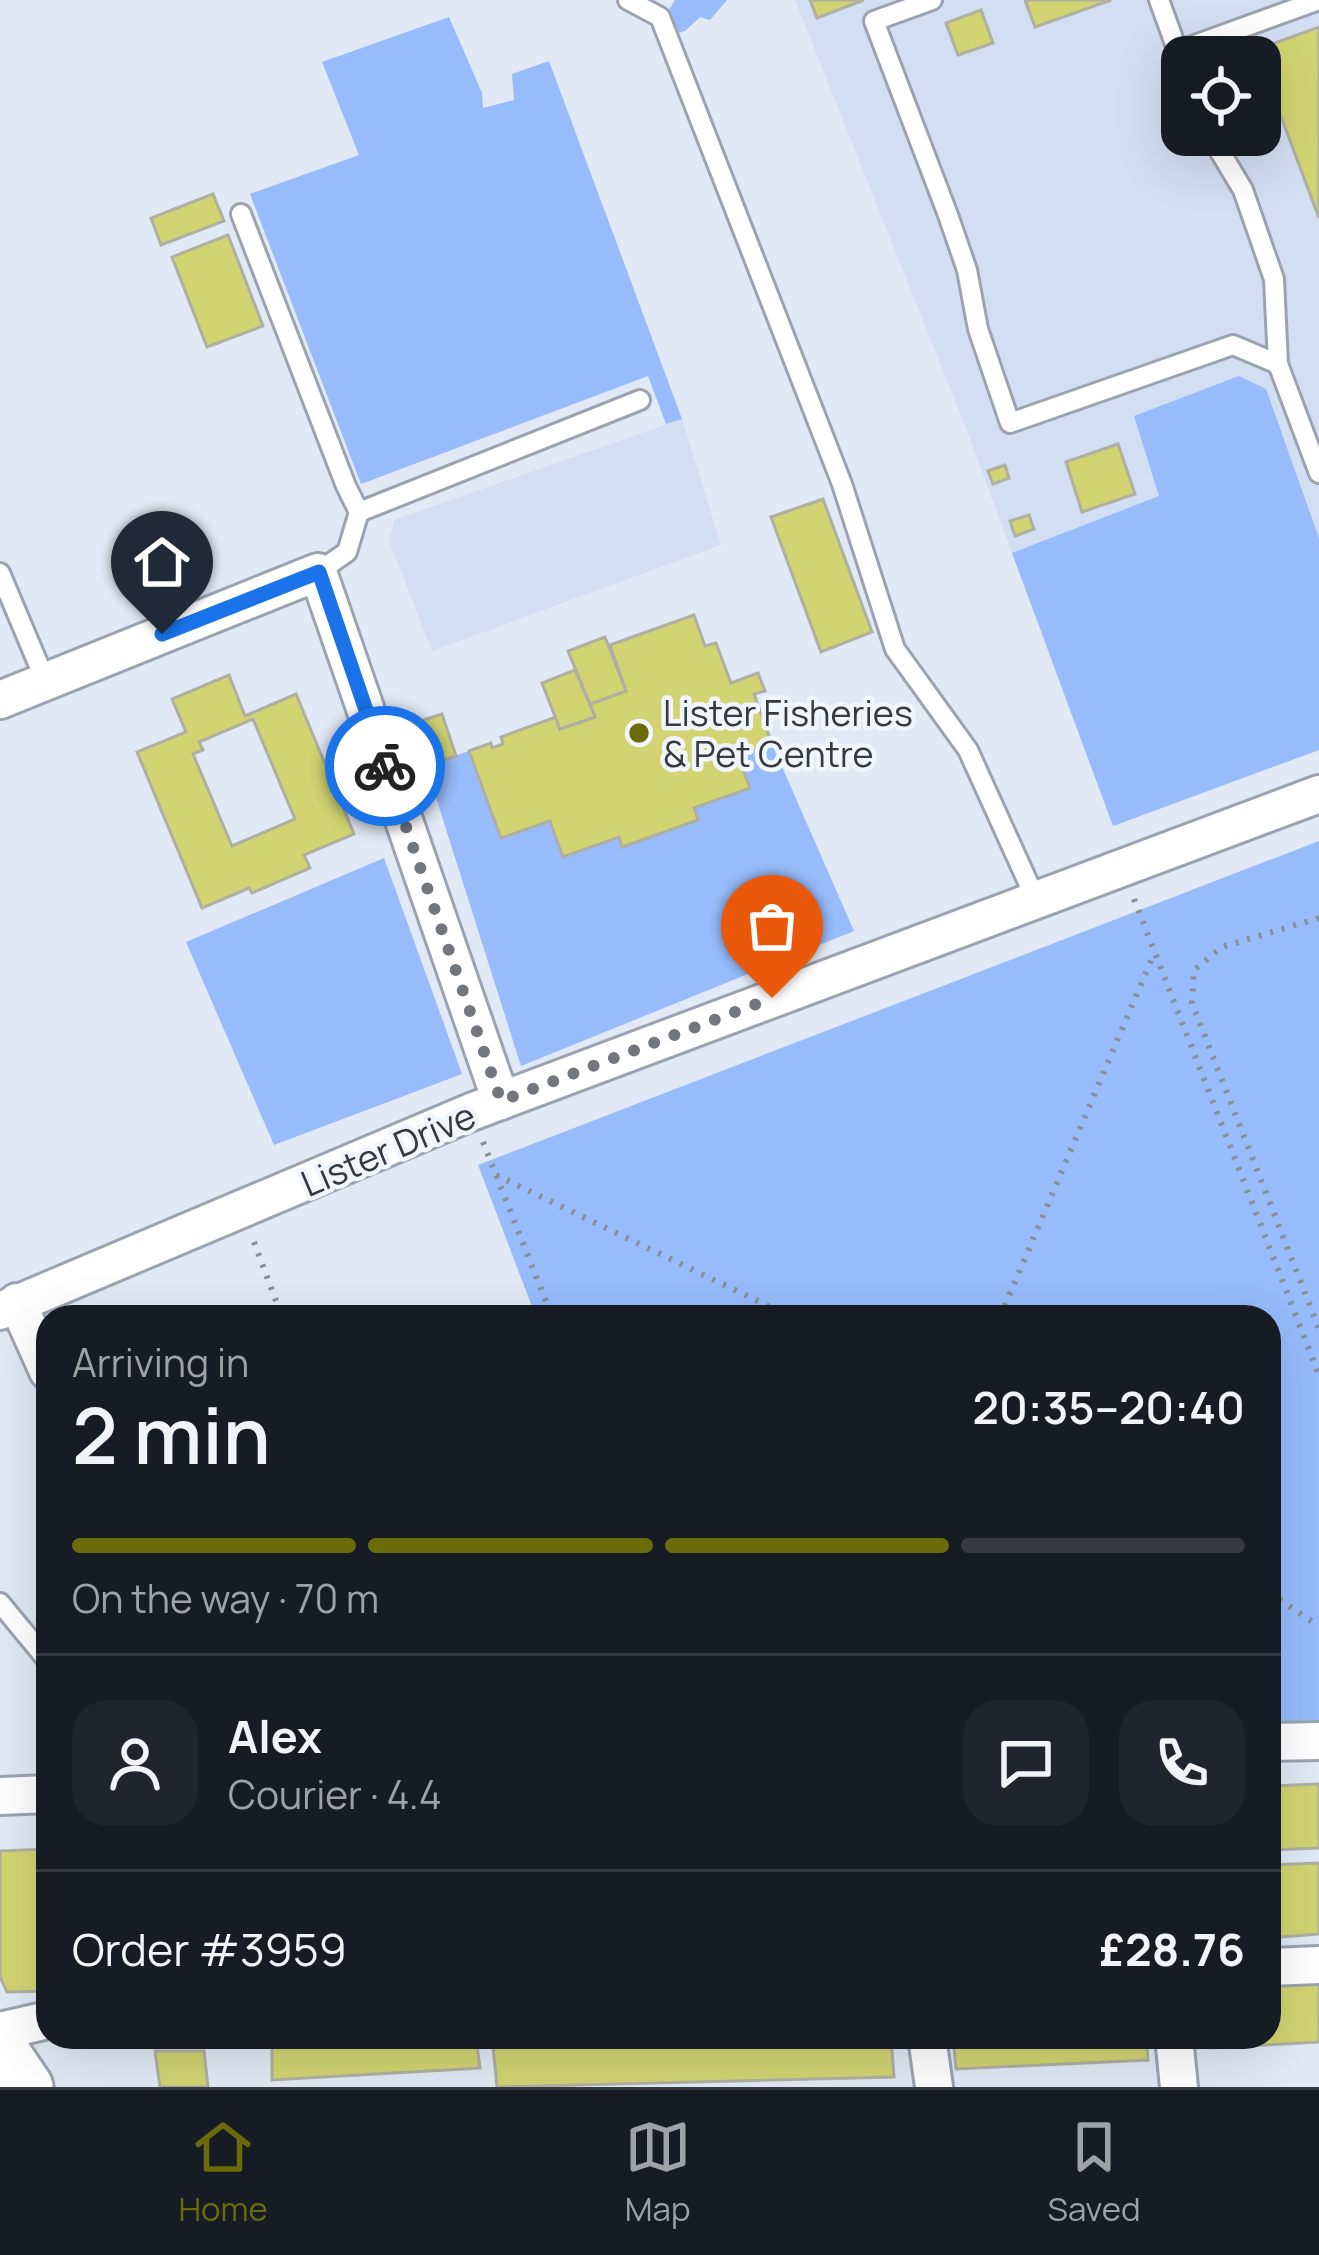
<!DOCTYPE html>
<meta charset="utf-8">
<style>
body{margin:0;font-family:Manrope,sans-serif;background:#20242c;color:#f1f3f6;height:100vh;display:flex;flex-direction:column;font-size:45px;white-space:nowrap}
*{box-sizing:border-box;margin:0}
p{font-size:39px;color:#9ea1a6}
.icon{flex:none;width:66px;height:66px;fill:none;stroke:currentColor;stroke-width:2;stroke-linecap:round;stroke-linejoin:round}
.map{position:relative;flex:1;overflow:hidden}
.drawer{position:absolute;left:36px;top:1305px;width:1245px;height:744px;display:flex;flex-direction:column;background:#171b24;border-radius:36px;box-shadow:0 12px 48px #0002}
.drawer>*{flex:none}
.tools{position:absolute;left:1161px;top:36px;display:grid;gap:24px}
.tools a{display:grid;place-items:center;width:120px;height:120px;border-radius:24px;background:#171b24;box-shadow:0 12px 48px #0002;font-size:60px}
.pin{position:absolute;display:grid;place-items:center;width:102px;height:102px;color:#fff;margin:-123px -51px;border-radius:50% 50% 50% 0;rotate:-45deg;box-shadow:0 0 12px #0007}
.pin .icon{rotate:45deg}
.courier{position:absolute;display:grid;place-items:center;width:120px;height:120px;margin:-60px;border:9px solid #1a73e8;border-radius:50%;background:#fff;color:#222;box-shadow:0 3px 15px #0007}
.headline em{font-style:normal;font-weight:600}
.headline div{display:flex;flex-direction:column-reverse}
.headline{display:flex;align-items:center;justify-content:space-between;height:204px;padding:0 36px}
h1{font-size:78px;font-weight:600;line-height:90px}
.bar{display:grid;grid-template-columns:repeat(4,1fr);gap:18px 12px;align-content:center;height:144px;padding:0 36px}
.bar i{height:15px;border-radius:9px;background:#363941}
.bar .selected{background:#6a6b0a}
.bar p{grid-column:span 4}
.line{display:flex;align-items:center;gap:30px;padding:0 36px;border-top:3px solid #363941}
.line div{flex:1}
.round{display:grid;place-items:center;flex:none;width:126px;height:126px;border-radius:36px;background:#20242c}
.dock{display:flex;justify-content:space-around;align-items:center;height:168px;border-top:3px solid #363941;background:#171b24;font-size:33px;color:#9ea1a6}
.dock a{display:grid;justify-items:center;gap:6px}
.dock .selected{color:#6a6b0a}
.map>svg:first-child{display:block}
.built{fill:#d2def2;fill-rule:evenodd}
.green{fill:#97bbfb}
.building{fill:#d2d472;stroke:#afb0a1;stroke-width:3;fill-rule:evenodd}
.lines{fill:none;stroke-linecap:round;stroke-linejoin:round}
.lane-casing{stroke:#9ca3b0;stroke-width:24}
.street-casing{stroke:#9ca3b0;stroke-width:42}
.secondary-casing{stroke:#9ca3b0;stroke-width:57}
.path{stroke:#898f97;stroke-width:6;stroke-dasharray:3 9;stroke-linecap:butt}
.lane{stroke:#fff;stroke-width:18}
.street{stroke:#fff;stroke-width:36}
.secondary{stroke:#fff;stroke-width:51}
.done{stroke:#72777e;stroke-width:12;stroke-dasharray:0 21.6}
.route{stroke:#1a73e8;stroke-width:15}
.poi-dot{fill:#6a6b0a;stroke:#f1f6fe;stroke-width:4.5}
.labels{text-anchor:middle;dominant-baseline:central;stroke-width:9;stroke-linejoin:round;paint-order:stroke}
.poi-label{font-size:36px;fill:#36393e;stroke:#f1f6fe;text-anchor:start}
.street-label{font-size:36px;fill:#36393e;stroke:#f1f6fe}
</style>
<div class="map">
<svg width="1319" height="2087" viewBox="0 0 1319 2087">
<rect width="100%" height="100%" fill="#e1e9f6"/>
<g class="built">
<path d="M795,0H1319V750L1113,826L966,428ZM1182,57H1260V135H1182Z"/>
<path d="M682,419L721,545L432,651L389,541L394,520Z"/>
</g>
<g class="green">
<path d="M675,0H727L710,20L700,17L685,31L676,33L669,10Z"/>
<path d="M449,17L482,93L483,108L514,100L512,74L549,61L682,419L666,424L648,376L361,484L250,194L359,155L322,62Z"/>
<path d="M1239,376L1266,389L1319,538V750L1113,826L1012,553L1159,496L1134,416Z"/>
<path d="M772,744L854,931L521,1066L426,766L469,751L501,838L550,821L563,857L619,837L623,847L697,820L694,808L750,788L738,757Z"/>
<path d="M1319,841V1720L1269,1722V1317H536L478,1165Z"/>
<path d="M384,858L462,1074L274,1145L186,942Z"/>
</g>
<g class="building">
<path d="M810,0H864L817,18Z"/>
<path d="M1025,0H1111L1035,27Z"/>
<path d="M981,10L993,43L958,55L946,23Z"/>
<path d="M1319,27V218L1256,50Z"/>
<path d="M213,194L224,221L161,245L151,218Z"/>
<path d="M228,235L263,326L207,347L172,257Z"/>
<path d="M1118,444L1135,494L1082,512L1066,462Z"/>
<path d="M1005,465L1009,478L993,484L988,471Z"/>
<path d="M823,499L872,632L821,652L771,517Z"/>
<path d="M1029,515L1034,529L1015,536L1010,521Z"/>
<path d="M694,615L705,646L716,643L731,683L758,673L765,691L754,694L772,744L738,757L750,788L694,808L698,820L622,847L619,837L563,857L550,821L501,838L469,751L491,743L492,748L503,744L501,737L556,717L560,729L595,717L590,704L626,691L610,645Z"/>
<path d="M605,637L626,691L590,704L568,651Z"/>
<path d="M575,670L595,717L560,729L542,683Z"/>
<path d="M229,675L245,716L296,694L354,834L304,855L310,868L252,893L249,888L202,908L137,752L186,732L172,699ZM253,719L295,819L232,846L193,754L203,750L199,742Z"/>
<path d="M442,714L456,756L426,766L412,724Z"/>
<path d="M1319,1784V1848L1269,1850V1786Z"/>
<path d="M48,1849V1991L7,1992L0,1977V1851Z"/>
<path d="M1319,1863V1934L1269,1938V1865Z"/>
<path d="M1319,1982V2042L1211,2048V2037H1269V1985Z"/>
<path d="M413,2037H476L480,2068L272,2080V2045Z"/>
<path d="M492,2037H891L894,2077L497,2087Z"/>
<path d="M953,2037H1146L1148,2060L956,2069Z"/>
<path d="M155,2051H204L208,2087H160Z"/>
</g>
<g class="lines">
<g class="lane-casing">
<g id="lane">
<path d="M628,0L660,17L842,484L895,649L968,750L1036,900"/>
<path d="M932,0L874,21L948,215L967,270L978,329L1010,423L1233,345L1278,364"/>
<path d="M1159,0L1182,63"/>
<path d="M1178,51L1319,0"/>
<path d="M1210,135L1243,190L1274,279L1278,364L1319,473"/>
<path d="M241,214L346,486L359,512"/>
<path d="M318,572L347,552L359,512L640,400"/>
<path d="M0,573L45,680"/>
<path d="M0,1603L48,1661"/>
</g>
</g>
<g class="street-casing">
<g id="street">
<path d="M0,700L318,572L501,1101"/>
<path d="M17,1302L48,1371"/>
<path d="M0,1311L471,1112L1319,794"/>
<path d="M1269,1742L1319,1741"/>
<path d="M0,1796L48,1794"/>
<path d="M1269,1967L1319,1965"/>
<path d="M0,2031L48,2020"/>
<path d="M927,2037L934,2087"/>
<path d="M1174,2037L1179,2087"/>
</g>
</g>
<g class="secondary-casing">
<path id="secondary" d="M0,2047L27,2087"/>
</g>
<g class="path">
<path d="M1134,899L1319,1375"/>
<path d="M1319,918L1222,947L1194,970L1192,1003L1319,1329"/>
<path d="M483,1142L552,1317"/>
<path d="M496,1175L791,1317"/>
<path d="M254,1242L282,1317"/>
<path d="M1000,1317L1153,956"/>
<path d="M1269,1593L1319,1626"/>
</g>
<use href="#lane" class="lane"/>
<use href="#street" class="street"/>
<use href="#secondary" class="secondary"/>
</g>
<g class="lines">
<path class="done" d="M385,766L501,1101L772,998"/>
<path class="route" d="M162,634L319,572L385,766"/>
</g>
<circle class="poi-dot" cx="639" cy="733" r="12"/>
<g class="labels">
<g class="poi-label">
<text x="663" y="712">Lister Fisheries<tspan x="663" dy="41">&amp; Pet Centre</tspan></text>
</g>
<g class="street-label">
<text transform="translate(388 1149) rotate(-23)">Lister Drive</text>
</g>
</g>
</svg>
<div class="tools">
<a><svg class="icon" aria-label="locate" viewBox="0 0 24 24"><circle cx="12" cy="12" r="6"/><path d="M12 2v4M12 18v4M2 12h4M18 12h4"/></svg></a>
</div>
<div class="pin" style="left:772px;top:998px;background:#ea580c"><svg class="icon" aria-label="bag" viewBox="0 0 24 24"><path d="M5 8h14l-1 12H6zM9 8a3 3 0 0 1 6 0"/></svg></div>
<div class="pin" style="left:162px;top:634px;background:#1f2937"><svg class="icon" aria-label="home" viewBox="0 0 24 24"><path d="M3 11l9-7 9 7M6 9v11h12V9"/></svg></div>
<div class="courier" style="left:385px;top:766px"><svg class="icon" aria-label="bike" viewBox="0 0 24 24"><circle cx="6" cy="16" r="4"/><circle cx="18" cy="16" r="4"/><path d="M6 16l4-8h5l3 8M10 8l3 8H6M13 5h3"/></svg></div>
<section class="drawer">
<div class="headline"><div><h1>2 min</h1><p>Arriving in</p></div><em>20:35–20:40</em></div>
<div class="bar"><i class="selected"></i><i class="selected"></i><i class="selected"></i><i></i><p>On the way · 70 m</p></div>
<div class="line" style="height:216px"><a class="round"><svg class="icon" aria-label="person" viewBox="0 0 24 24"><circle cx="12" cy="8" r="4"/><path d="M4 21q1-7 8-7t8 7"/></svg></a><div><b>Alex</b><p>Courier · 4.4</p></div><a class="round"><svg class="icon" aria-label="chat" viewBox="0 0 24 24"><path d="M4 5h16v11H9l-5 4z"/></svg></a><a class="round"><svg class="icon" aria-label="phone" viewBox="0 0 24 24"><path d="M5 4h4l2 5-3 2q2 4 5 5l2-3 5 2v4C11 20 4 13 5 4z"/></svg></a></div>
<div class="line" style="height:156px"><div>Order #3959</div><b>£28.76</b></div>
</section>
</div>
<nav class="dock">
<a class="selected"><svg class="icon" aria-label="home" viewBox="0 0 24 24"><path d="M3 11l9-7 9 7M6 9v11h12V9"/></svg>Home</a>
<a><svg class="icon" aria-label="map" viewBox="0 0 24 24"><path d="M3 6l6-2 6 2 6-2v14l-6 2-6-2-6 2zM9 4v14M15 6v14"/></svg>Map</a>
<a><svg class="icon" aria-label="saved" viewBox="0 0 24 24"><path d="M7 4h10v16l-5-4-5 4z"/></svg>Saved</a>
</nav>
